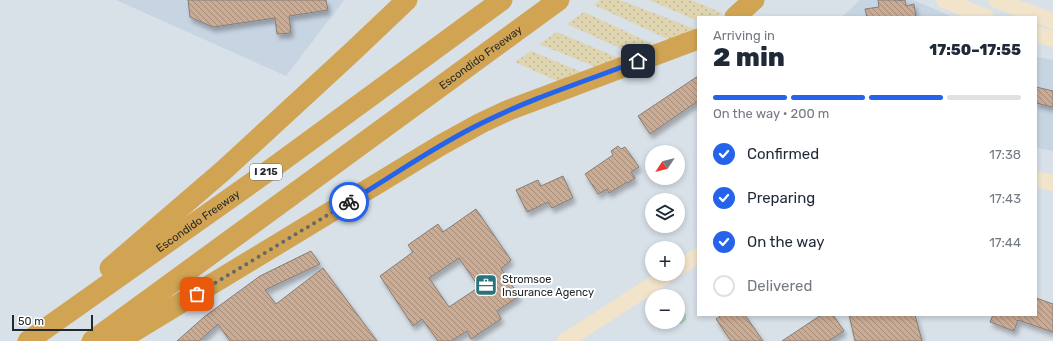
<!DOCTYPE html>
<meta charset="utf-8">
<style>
body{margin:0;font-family:Rubik,sans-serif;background:#f6f6f7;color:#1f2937;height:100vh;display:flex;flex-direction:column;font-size:15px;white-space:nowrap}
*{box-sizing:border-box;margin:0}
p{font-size:13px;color:#747a83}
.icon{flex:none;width:22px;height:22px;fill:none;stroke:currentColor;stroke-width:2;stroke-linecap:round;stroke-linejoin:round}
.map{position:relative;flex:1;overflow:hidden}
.side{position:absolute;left:697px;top:16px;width:340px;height:300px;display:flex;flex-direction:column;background:#fff;border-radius:0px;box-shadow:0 2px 6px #0003}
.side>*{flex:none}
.needle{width:26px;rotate:234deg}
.tools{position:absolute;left:645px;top:145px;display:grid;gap:8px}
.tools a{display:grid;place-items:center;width:40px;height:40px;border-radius:50%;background:#fff;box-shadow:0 2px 6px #0003;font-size:20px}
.scale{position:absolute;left:12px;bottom:10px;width:81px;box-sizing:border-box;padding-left:4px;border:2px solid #25282b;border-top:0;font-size:11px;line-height:14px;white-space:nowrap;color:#25282b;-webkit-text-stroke:3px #fff;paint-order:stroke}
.pin{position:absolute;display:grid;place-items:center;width:34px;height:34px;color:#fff;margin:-17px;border-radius:8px;box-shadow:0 2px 6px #0006}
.courier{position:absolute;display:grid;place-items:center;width:40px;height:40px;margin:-20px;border:3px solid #2563eb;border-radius:50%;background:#fff;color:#222;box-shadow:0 1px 5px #0007}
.head em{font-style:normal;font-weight:800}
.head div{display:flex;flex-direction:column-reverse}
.head{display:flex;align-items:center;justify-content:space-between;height:68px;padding:0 16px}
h1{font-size:26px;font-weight:800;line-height:30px}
.bar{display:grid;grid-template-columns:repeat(4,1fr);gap:6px 4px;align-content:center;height:48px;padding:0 16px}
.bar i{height:5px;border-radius:3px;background:#e0e1e3}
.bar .on{background:#2563eb}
.bar p{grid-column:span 4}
ol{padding:0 16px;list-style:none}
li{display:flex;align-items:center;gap:12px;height:44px}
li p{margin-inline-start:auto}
li .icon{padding:4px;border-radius:50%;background:#2563eb;color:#fff;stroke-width:4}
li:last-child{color:#747a83}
li i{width:22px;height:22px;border:2px solid #e0e1e3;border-radius:50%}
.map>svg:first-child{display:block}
.built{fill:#c7d4e2}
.green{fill:#aacdbb}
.sand{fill:url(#sand-dots)}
.building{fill:url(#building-back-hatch);stroke:#867e78;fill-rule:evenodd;filter:url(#shadow)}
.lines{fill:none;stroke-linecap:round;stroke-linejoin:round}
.secondary{stroke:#f1e4cb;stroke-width:16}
.highway{stroke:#d1a453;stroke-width:21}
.done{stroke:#64686d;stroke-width:4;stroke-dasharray:0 7.2}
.route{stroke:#2563eb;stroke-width:5}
.labels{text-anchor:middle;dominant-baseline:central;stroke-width:4;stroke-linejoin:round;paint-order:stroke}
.shield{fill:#fff;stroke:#66686b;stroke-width:1}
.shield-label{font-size:10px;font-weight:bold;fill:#25282b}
.street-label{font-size:11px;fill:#25282b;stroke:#fff}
.poi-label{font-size:11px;fill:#25282b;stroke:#fff;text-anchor:start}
</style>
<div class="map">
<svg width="1053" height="341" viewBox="0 0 1053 341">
<defs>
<pattern id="sand-dots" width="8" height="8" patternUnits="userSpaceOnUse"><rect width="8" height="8" fill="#dfd5b1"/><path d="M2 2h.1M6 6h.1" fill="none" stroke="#bfb798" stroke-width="1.8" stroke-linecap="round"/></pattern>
<pattern id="building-back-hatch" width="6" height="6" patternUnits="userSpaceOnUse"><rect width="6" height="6" fill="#caab94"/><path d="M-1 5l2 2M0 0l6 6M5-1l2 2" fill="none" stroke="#a48b79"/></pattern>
<filter id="shadow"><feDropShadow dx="2.5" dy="4.5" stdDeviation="2" flood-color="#0004"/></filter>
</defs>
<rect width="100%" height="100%" fill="#d8e0e8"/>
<g class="built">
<path d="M116,0H344L286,76Z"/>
<path d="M860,0H913L953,17H842Z"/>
<path d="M1036,57L1053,60V151L1036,148Z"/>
</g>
<path class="green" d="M678,310L684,311L686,315V320L681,324H677L674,322H678Z"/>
<g class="sand">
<path d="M600,0H620L695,29L670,40L594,5Z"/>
<path d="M649,0H691L722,13L716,17H698V21Z"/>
<path d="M584,12L657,46L635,55L567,24Z"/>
<path d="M557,32L623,60L603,70L539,44Z"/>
<path d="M531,51L591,76L566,85L515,62Z"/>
</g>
<g class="building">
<path d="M188,0H326L328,10L289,16L291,33L277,34L275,18L213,27L190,17Z"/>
<path d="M878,0H895V1L905,0L906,6L914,4L916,17H867L865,9L879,7Z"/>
<path d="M698,76V101L650,134L638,116Z"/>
<path d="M1036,87L1053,91V107L1036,103Z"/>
<path d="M618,146L621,149L625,147L639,167L631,172L635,178L628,183L627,182L609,193L607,189L598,194L585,174L613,155L611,151Z"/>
<path d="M563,176L573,198L552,208L548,202L527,212L516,190L538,180L541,186Z"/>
<path d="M476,209L511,260L501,269L519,296L497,311L501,319L471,339L467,331L451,341H438L422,319L413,326L380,276L413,252L408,245L438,224L443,232ZM459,258L479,287L449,307L429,278Z"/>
<path d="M311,251L320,264L265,290L276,304L323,268L377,341H230L218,324L199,341H177L204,317L260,276Z"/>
<path d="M1036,298L1053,304V332L1018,320L1014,331L990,322L993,315H1036Z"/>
<path d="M722,315H745L763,341H731L716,319Z"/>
<path d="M821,315H833L844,331L828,341H782Z"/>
<path d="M849,315H915L922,341H855Z"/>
</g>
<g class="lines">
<g class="secondary">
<path d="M944,0L986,17"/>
<path d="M996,0L1053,21"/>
<path d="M1036,34L1053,39"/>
<path d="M1036,179L1053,183"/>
<path d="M678,268L698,256"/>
<path d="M565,341L669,274"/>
</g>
<g class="highway">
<path d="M735,17L754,0"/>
<path d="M110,268L224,170L350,54L407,0"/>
<path id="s1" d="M28,341L267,172L502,0"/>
<path id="s2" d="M92,341L559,0"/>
<path d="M118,341L441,145L481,123L509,110L698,39"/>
</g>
</g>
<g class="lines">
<path class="done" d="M197,294L349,202"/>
<path class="route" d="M349,202C393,176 436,145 482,123C532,98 586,81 638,61"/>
</g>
<defs>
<g id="office-square" transform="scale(1.15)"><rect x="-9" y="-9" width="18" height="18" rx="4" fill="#29737a" stroke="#fff"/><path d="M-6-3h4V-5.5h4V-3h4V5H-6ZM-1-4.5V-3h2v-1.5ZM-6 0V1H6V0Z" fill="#fff"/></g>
</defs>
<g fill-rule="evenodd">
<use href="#office-square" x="486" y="285"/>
</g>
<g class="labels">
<rect class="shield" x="250" y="164" width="32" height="16" rx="3"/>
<g class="shield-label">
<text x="266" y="172">I 215</text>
</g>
<g class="street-label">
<text stroke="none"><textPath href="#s2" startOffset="481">Escondido Freeway</textPath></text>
<text stroke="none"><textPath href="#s1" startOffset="208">Escondido Freeway</textPath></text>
</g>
<g class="poi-label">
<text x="502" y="279">Stromsoe<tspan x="502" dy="13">Insurance Agency</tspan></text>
</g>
</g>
</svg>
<div class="tools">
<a><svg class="needle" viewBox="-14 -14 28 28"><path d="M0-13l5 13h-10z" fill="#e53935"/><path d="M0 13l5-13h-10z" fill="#747a83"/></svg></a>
<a><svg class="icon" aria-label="layers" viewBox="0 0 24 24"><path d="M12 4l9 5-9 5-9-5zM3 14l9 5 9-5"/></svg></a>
<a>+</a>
<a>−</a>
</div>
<div class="scale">50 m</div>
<div class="pin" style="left:197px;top:294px;background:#ea580c"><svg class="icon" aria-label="bag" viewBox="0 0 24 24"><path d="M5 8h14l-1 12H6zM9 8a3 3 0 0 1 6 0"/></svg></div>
<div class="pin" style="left:638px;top:61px;background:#1f2937"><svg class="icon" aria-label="home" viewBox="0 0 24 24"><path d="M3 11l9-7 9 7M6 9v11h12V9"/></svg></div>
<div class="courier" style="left:349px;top:202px"><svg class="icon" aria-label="bike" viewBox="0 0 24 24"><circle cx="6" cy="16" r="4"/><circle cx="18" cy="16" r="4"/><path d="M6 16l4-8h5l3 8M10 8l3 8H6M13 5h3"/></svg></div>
<section class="side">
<div class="head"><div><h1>2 min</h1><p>Arriving in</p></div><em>17:50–17:55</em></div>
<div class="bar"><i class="on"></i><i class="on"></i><i class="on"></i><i></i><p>On the way · 200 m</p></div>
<ol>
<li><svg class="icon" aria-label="check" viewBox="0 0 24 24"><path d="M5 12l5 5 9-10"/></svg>Confirmed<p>17:38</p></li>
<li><svg class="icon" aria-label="check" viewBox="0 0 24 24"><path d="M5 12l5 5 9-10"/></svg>Preparing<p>17:43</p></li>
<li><svg class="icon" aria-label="check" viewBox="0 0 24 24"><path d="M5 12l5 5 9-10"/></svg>On the way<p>17:44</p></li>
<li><i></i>Delivered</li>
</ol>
</section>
</div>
